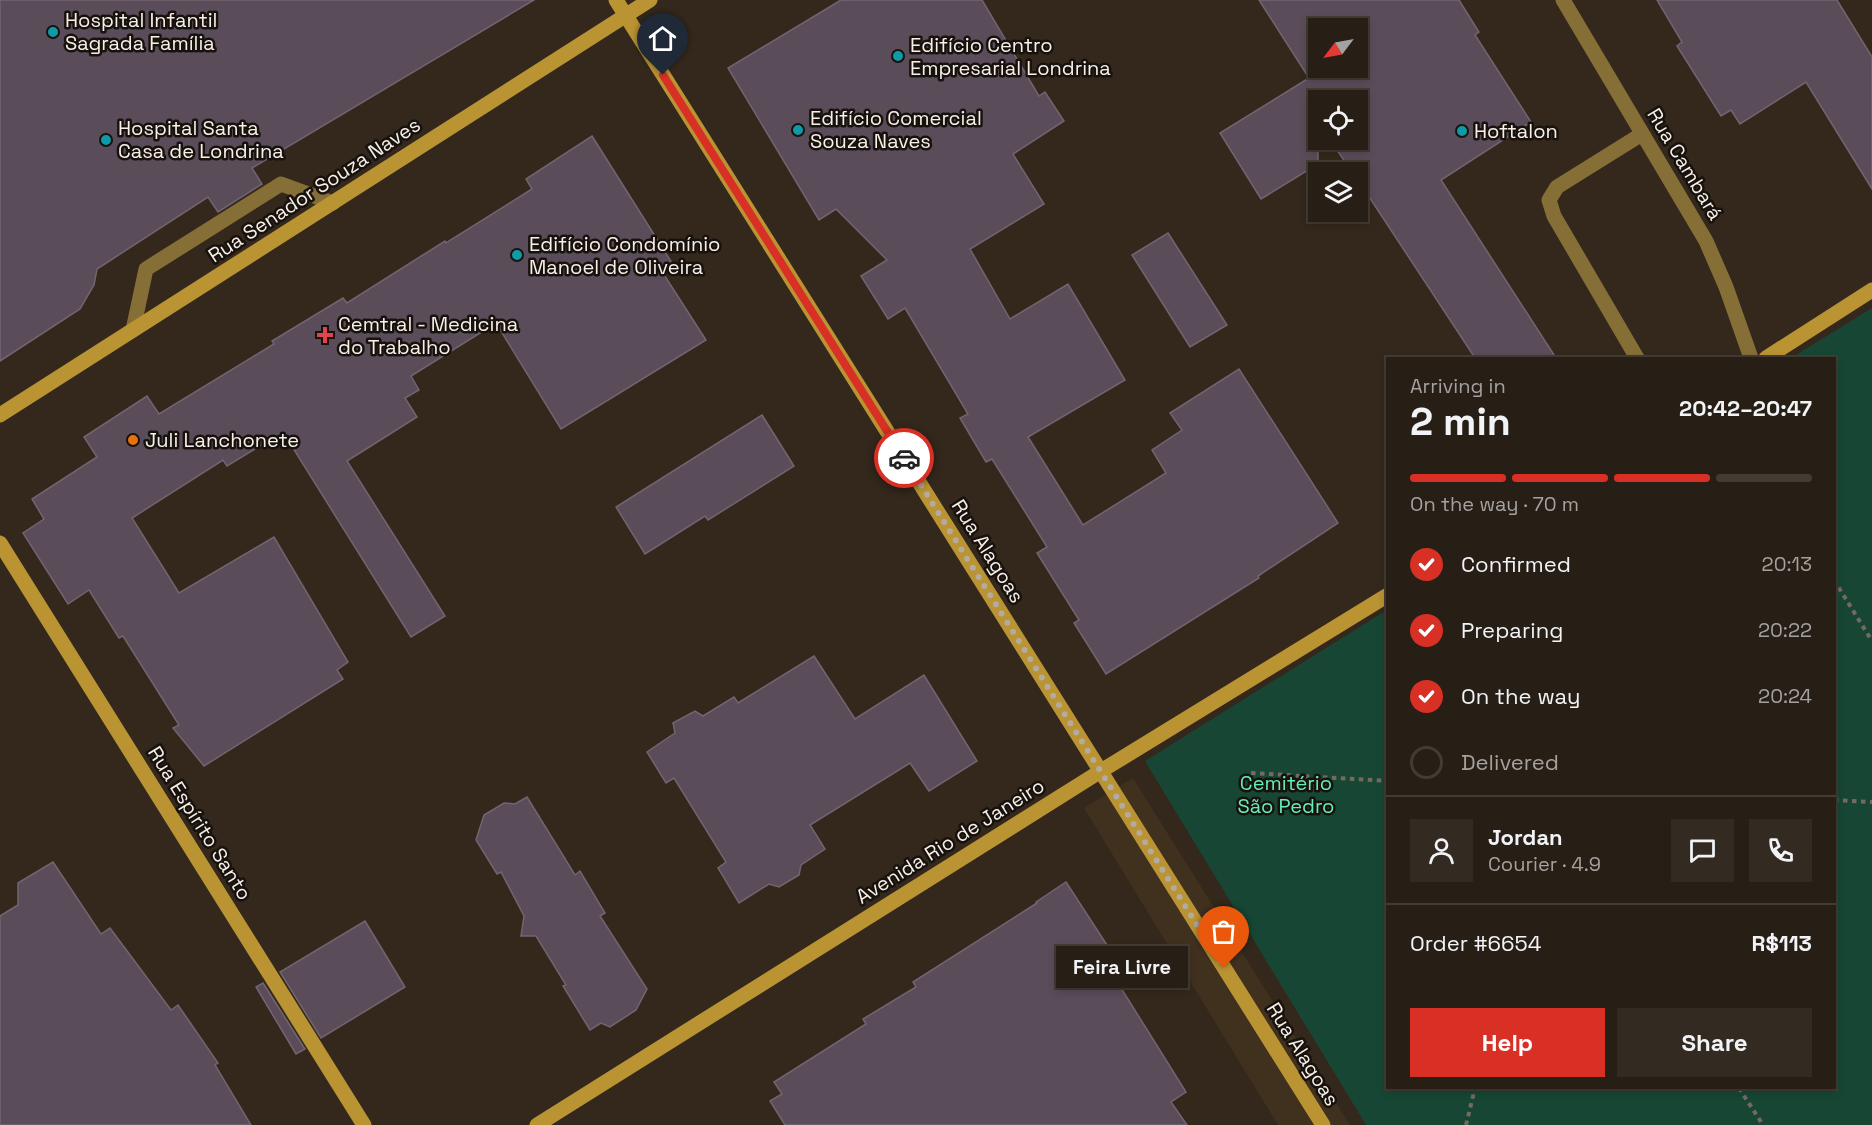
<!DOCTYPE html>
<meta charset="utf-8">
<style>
body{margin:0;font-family:"Space Grotesk",sans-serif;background:#332b22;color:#f1f3f6;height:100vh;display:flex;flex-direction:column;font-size:22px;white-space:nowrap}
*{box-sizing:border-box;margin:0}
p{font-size:20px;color:#a4a2a0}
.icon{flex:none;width:33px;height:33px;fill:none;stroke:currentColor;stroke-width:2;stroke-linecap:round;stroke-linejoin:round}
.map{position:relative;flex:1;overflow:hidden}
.side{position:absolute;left:1386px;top:357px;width:450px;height:732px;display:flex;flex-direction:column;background:#271e15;border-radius:0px;box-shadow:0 3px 9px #0003,0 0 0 2px #433c34}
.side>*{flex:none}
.needle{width:39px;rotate:238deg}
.buttons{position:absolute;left:1308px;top:18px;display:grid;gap:12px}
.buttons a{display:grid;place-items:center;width:60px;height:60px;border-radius:0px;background:#271e15;box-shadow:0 3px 9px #0003,0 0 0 2px #433c34;font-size:30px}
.pin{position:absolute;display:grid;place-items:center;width:51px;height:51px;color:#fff;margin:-62px -26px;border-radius:50% 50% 50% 0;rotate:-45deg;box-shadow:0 0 6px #0007}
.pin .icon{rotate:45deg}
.courier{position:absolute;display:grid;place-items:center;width:60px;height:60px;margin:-30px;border:4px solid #d93025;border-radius:50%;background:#fff;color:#222;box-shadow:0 2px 8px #0007}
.bubble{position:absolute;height:42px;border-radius:0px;background:#271e15;box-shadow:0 3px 9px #0003,0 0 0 2px #433c34;font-size:20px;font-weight:600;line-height:42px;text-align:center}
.headline em{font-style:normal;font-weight:600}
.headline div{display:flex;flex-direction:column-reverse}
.headline{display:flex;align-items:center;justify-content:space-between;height:102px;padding:0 24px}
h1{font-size:39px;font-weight:600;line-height:45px}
.bar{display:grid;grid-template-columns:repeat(4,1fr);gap:9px 6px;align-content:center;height:72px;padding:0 24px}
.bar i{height:8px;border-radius:4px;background:#433c34}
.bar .selected{background:#d93025}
.bar p{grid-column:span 4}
.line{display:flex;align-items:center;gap:15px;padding:0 24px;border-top:2px solid #433c34}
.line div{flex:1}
.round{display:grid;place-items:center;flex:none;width:63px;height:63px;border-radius:0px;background:#332b22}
ol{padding:0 24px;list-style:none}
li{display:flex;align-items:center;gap:18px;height:66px}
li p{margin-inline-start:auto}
li .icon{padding:6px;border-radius:50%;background:#d93025;color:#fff;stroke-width:4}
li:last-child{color:#a4a2a0}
li i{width:33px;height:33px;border:3px solid #433c34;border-radius:50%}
.button{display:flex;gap:12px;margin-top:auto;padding:12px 24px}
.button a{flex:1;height:69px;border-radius:0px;background:#d93025;color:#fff;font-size:24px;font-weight:600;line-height:69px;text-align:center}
.button a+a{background:#332b22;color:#f1f3f6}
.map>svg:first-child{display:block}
.built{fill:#40301e}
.green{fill:#174734}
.building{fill:#5a4c59;stroke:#736471;stroke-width:1.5;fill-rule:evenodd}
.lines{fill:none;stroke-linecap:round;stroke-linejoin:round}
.path{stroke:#756a60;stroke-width:4;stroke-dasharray:4.5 4.5;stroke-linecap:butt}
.lane{stroke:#866e37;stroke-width:15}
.street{stroke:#866e37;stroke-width:15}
.secondary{stroke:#ba9333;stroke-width:15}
.done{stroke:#b3aaa1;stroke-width:6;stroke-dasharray:0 10.8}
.route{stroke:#d93025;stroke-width:8}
.culture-dot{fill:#0f9aa8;stroke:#17120d;stroke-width:2}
.health-dot{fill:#e0444e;stroke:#17120d;stroke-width:2}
.food-dot{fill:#e8710a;stroke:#17120d;stroke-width:2}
.labels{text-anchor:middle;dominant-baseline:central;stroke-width:5;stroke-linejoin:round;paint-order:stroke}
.poi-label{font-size:20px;fill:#f8f0e8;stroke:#17120d;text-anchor:start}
.street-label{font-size:20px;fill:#f8f0e8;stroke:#17120d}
.park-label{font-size:20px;fill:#63efb7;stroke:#17120d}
</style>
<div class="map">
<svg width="1872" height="1125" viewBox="0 0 1872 1125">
<rect width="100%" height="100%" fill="#34281c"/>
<path class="built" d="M1133,778L1350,1125H1278L1084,808Z"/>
<path class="green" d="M1872,308V1125H1366L1145,761L1387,610L1388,1088H1834V358H1791Z"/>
<g class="building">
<path d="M0,0H534L252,168L262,184L218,212L208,197L97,269L94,285L80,309L0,361Z"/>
<path d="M841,0H982L1039,96L1045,92L1064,121L1013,154L1044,204L970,249L1010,319L1068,284L1125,380L1028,437L1083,525L1166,473L1152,450L1182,430L1170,413L1239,369L1338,523L1258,576L1259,578L1106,674L1074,623L1079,620L1037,553L1047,547L992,459L986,462L960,418L968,414L905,308L888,319L861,276L887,260L836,209L819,220L728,68Z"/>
<path d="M1259,0H1459L1479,32L1475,35L1531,122L1441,180L1556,358H1475L1358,180V172H1352L1330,140H1358V100H1318V164L1261,199L1220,133L1309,78ZM1318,28H1358V68H1318Z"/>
<path d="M1657,0H1837L1872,57V189L1806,82L1740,124L1731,110L1721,116L1677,46L1682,42Z"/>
<path d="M592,136L672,263L661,270L706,340L561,429L496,323L411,376L419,390L405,398L417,417L347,461L445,616L411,637L283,432L227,466L223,460L132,518L179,593L274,537L348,662L337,670L343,679L204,766L173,728L179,725L123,636L119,638L89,590L68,604L23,533L44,519L32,499L97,457L84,437L147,396L159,414L274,344L272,341L343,298L347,303L445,241L446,243L532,189L526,179Z"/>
<path d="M1168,233L1227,325L1190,347L1132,255Z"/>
<path d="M762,415L794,466L708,520L705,516L645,554L616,507Z"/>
<path d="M814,656L855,719L924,675L977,761L929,791L910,763L810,825L825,849L801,865L799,875L779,887L769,884L739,903L718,868L726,862L674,778L666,783L647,752L675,733L673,723L695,711L703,716L734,697L738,703Z"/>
<path d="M527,797L575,875L580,871L605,913L600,916L647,989L636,1010L610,1027L601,1023L590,1030L563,986L566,985L536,936H521L524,916L501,872L497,874L476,840L484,815L504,803L515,804Z"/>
<path d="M53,862L101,934L110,928L171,1010L178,1005L218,1063L215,1065L251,1125H0V916L18,905V883Z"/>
<path d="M1066,882L1131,982L1121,988L1186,1092L1171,1102L1187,1125H785L770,1101L782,1094L774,1082L866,1024L863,1019L916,987L913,982L1037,903L1036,902Z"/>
<path d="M365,921L405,987L321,1038L280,972Z"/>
<path d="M263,983L305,1049L296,1054L256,987Z"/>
</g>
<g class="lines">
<g class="path">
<path d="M1834,580L1872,641"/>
<path d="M1251,773L1388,781"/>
<path d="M1834,800L1872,802"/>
<path d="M1739,1088L1763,1125"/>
<path d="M1466,1125L1475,1088"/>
</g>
<g class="lane">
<path d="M133,330L146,269L281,184L333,203"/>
<path d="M1637,358L1554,216L1549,200L1557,187L1642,134"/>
</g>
<path class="street" d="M1563,0L1706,241L1726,287L1751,358"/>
<g class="secondary">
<path d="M616,0L1323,1125"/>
<path d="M1766,358L1872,290"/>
<path d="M0,415L650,0"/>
<path d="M0,543L364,1125"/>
<path d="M537,1125L1101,771L1388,595"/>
</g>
</g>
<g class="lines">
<path class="done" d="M904,458L1224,968"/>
<path class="route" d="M663,75L904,458"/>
</g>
<g class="culture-dot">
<circle cx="53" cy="32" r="6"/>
<circle cx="898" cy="56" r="6"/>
<circle cx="798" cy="130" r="6"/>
<circle cx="1462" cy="131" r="6"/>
<circle cx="106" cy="140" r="6"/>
<circle cx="517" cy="255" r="6"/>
</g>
<path class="health-dot" d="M322 326h6v6h6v6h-6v6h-6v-6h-6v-6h6z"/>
<circle class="food-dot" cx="133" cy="440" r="6"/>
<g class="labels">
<g class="poi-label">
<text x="65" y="20">Hospital Infantil<tspan x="65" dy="23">Sagrada Família</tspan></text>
<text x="910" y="45">Edifício Centro<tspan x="910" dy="23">Empresarial Londrina</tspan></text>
<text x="810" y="118">Edifício Comercial<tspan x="810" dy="23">Souza Naves</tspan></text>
<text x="118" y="128">Hospital Santa<tspan x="118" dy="23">Casa de Londrina</tspan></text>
<text x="1474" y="131">Hoftalon</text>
<text x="529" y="244">Edifício Condomínio<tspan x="529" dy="23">Manoel de Oliveira</tspan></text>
<text x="338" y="324">Cemtral - Medicina<tspan x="338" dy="23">do Trabalho</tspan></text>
<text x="145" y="440">Juli Lanchonete</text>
</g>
<g class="street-label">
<text transform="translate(1685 164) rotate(59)">Rua Cambará</text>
<text transform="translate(314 190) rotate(-33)">Rua Senador Souza Naves</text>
<text transform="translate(988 551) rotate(58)">Rua Alagoas</text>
<text transform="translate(200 823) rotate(58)">Rua Espírito Santo</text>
<text transform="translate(950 841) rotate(-32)">Avenida Rio de Janeiro</text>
<text transform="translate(1303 1054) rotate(58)">Rua Alagoas</text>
</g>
<g class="park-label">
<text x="1286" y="783">Cemitério<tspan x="1286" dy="23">São Pedro</tspan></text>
</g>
</g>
</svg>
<div class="buttons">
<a><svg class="needle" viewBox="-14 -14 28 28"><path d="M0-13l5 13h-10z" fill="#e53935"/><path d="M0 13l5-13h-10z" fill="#a4a2a0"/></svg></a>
<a><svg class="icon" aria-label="locate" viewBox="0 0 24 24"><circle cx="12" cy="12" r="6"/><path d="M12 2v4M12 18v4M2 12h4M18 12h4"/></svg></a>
<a><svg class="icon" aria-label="layers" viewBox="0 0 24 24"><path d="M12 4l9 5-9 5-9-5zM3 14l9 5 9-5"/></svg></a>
</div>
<div class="pin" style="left:1224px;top:968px;background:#ea580c"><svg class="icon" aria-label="bag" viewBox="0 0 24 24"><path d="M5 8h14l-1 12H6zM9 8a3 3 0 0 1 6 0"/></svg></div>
<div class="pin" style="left:663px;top:75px;background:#1f2937"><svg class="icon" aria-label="home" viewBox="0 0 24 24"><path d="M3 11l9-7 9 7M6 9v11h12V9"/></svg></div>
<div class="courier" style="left:904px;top:458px"><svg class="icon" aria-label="car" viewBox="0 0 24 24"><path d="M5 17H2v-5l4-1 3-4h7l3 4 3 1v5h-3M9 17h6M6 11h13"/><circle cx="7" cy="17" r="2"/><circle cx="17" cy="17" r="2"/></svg></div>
<div class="bubble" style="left:1056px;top:946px;width:132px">Feira Livre</div>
<section class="side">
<div class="headline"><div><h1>2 min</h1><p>Arriving in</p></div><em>20:42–20:47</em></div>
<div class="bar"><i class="selected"></i><i class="selected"></i><i class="selected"></i><i></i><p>On the way · 70 m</p></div>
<ol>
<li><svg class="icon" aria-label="check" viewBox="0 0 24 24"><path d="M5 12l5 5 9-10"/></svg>Confirmed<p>20:13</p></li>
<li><svg class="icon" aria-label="check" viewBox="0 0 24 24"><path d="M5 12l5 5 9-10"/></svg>Preparing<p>20:22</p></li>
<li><svg class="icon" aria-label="check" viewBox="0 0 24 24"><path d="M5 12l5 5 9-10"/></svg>On the way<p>20:24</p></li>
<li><i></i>Delivered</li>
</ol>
<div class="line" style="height:108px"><a class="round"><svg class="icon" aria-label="person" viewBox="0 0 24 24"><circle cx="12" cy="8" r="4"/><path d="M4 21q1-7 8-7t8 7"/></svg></a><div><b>Jordan</b><p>Courier · 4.9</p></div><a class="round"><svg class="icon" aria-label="chat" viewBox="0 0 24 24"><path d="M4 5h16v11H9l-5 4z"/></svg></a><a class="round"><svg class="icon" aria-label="phone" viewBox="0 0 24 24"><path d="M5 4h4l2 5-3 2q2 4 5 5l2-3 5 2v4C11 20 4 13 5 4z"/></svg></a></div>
<div class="line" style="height:78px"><div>Order #6654</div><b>R$113</b></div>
<div class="button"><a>Help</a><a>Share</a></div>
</section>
</div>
